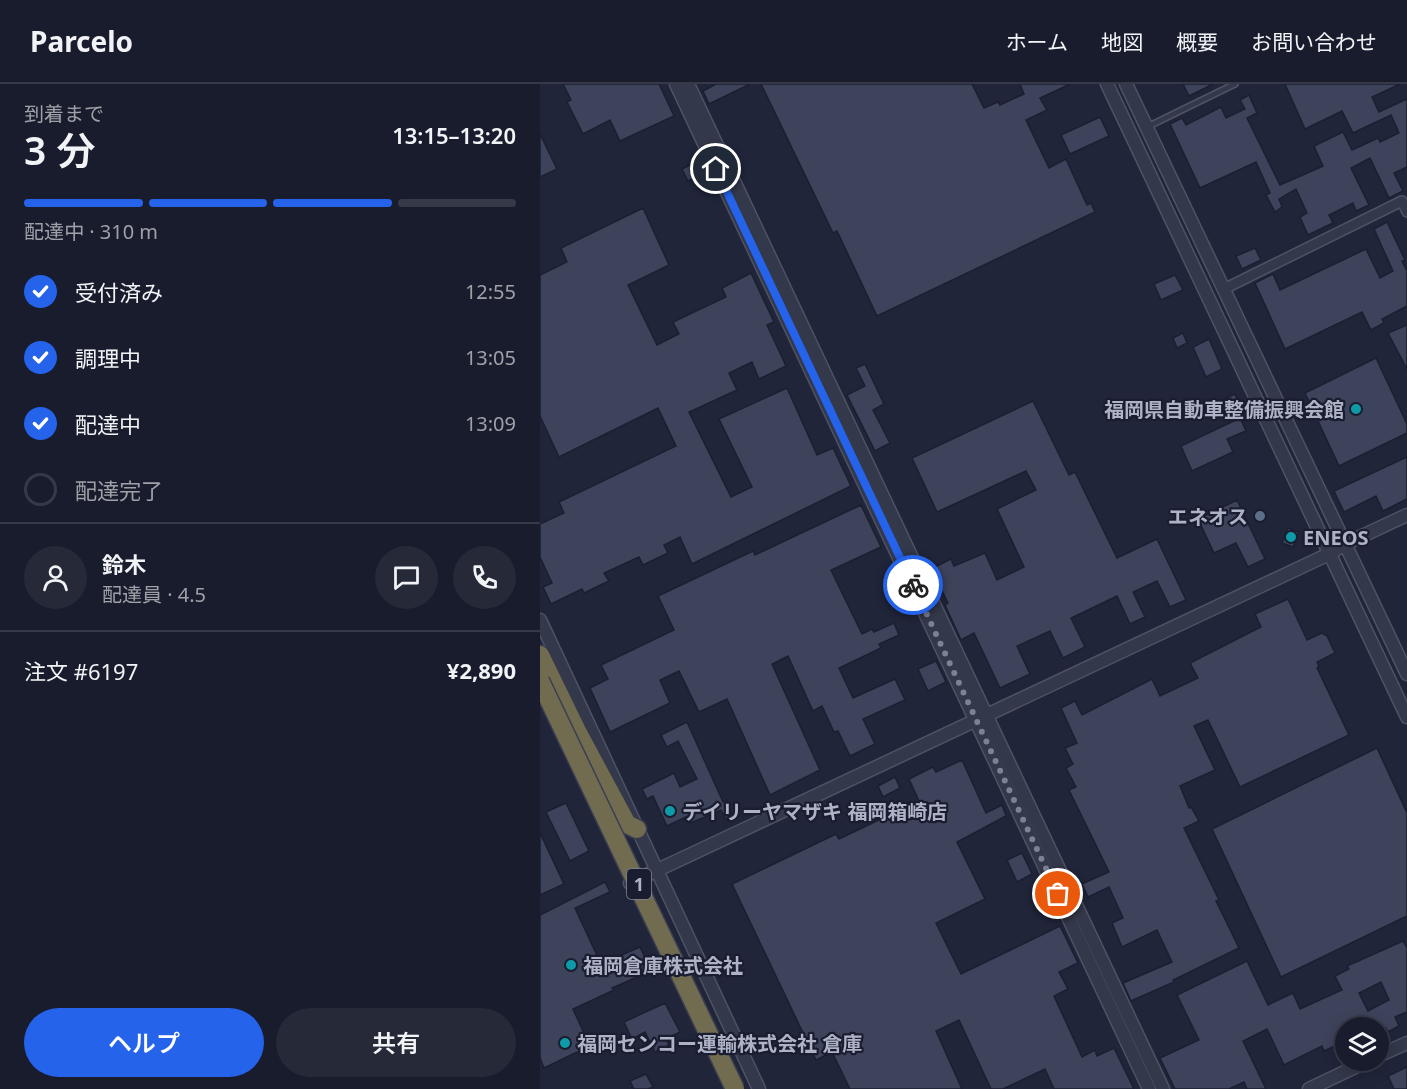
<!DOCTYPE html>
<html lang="ja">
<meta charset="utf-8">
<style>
body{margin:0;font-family:"Noto Sans","Noto Sans JP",sans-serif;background:#252938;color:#f1f3f6;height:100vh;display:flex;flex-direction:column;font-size:22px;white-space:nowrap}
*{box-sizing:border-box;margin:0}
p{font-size:20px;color:#9fa1a9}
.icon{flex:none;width:33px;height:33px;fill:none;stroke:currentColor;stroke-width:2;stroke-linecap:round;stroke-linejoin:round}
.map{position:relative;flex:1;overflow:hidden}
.drawer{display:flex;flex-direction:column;background:#181c2c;width:540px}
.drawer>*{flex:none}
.buttons{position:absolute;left:795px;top:933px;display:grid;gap:12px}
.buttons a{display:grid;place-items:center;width:54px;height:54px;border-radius:50%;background:#181c2c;box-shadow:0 3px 15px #0003,0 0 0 2px #363a48;font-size:30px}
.pin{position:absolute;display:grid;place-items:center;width:51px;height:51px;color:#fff;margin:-26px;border:3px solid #fff;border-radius:50%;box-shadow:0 2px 6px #0007}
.courier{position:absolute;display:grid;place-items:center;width:60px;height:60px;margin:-30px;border:4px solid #2563eb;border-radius:50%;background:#fff;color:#222;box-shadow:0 2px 8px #0007}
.summary em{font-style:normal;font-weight:600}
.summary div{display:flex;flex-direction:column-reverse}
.summary{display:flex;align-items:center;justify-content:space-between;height:102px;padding:0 24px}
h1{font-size:39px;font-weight:600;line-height:45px}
.bar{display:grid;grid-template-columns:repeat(4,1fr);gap:9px 6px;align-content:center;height:72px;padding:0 24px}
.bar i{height:8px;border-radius:4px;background:#363a48}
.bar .on{background:#2563eb}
.bar p{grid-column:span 4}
.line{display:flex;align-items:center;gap:15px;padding:0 24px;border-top:2px solid #363a48}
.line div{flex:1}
.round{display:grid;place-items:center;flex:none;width:63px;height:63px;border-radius:32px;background:#252938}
ol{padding:0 24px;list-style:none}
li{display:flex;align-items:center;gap:18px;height:66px}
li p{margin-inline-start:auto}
li .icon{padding:6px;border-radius:50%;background:#2563eb;color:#fff;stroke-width:4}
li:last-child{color:#9fa1a9}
li i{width:33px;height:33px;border:3px solid #363a48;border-radius:50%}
.action{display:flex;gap:12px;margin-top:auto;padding:12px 24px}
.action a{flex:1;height:69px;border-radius:36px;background:#2563eb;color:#fff;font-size:24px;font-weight:600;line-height:69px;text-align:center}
.action a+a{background:#252938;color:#f1f3f6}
header{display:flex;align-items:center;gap:36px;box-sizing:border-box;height:84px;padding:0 30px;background:#181c2c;border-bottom:2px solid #363a48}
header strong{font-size:28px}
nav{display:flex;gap:33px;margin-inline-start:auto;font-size:21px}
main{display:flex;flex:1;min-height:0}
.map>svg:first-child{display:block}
.building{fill:#3e435c;stroke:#1b1f31;stroke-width:1.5;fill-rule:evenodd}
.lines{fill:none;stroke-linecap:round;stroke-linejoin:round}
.service-casing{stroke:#4e5265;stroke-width:8}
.minor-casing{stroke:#4e5265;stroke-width:12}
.tertiary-casing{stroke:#4e5265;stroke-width:15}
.motorway-casing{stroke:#3b3f52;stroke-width:21}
.service{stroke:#33384a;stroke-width:4.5}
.minor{stroke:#33384a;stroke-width:9}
.tertiary{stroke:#33384a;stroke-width:12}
.motorway{stroke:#716c50;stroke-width:18}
.motorway-bridge-casing{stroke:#3b3f52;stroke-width:21;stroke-linecap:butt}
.motorway-bridge{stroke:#716c50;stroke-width:18}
.done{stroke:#7c8196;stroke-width:6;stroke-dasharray:0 10.8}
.route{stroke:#2563eb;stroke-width:8}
.culture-dot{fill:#0f9aa8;stroke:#191d2f;stroke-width:2}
.service-dot{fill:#5c6f8a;stroke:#191d2f;stroke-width:2}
.labels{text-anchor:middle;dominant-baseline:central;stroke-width:4.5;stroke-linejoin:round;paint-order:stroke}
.shield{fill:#191d2f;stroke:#818599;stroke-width:1.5}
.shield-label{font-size:18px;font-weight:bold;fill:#aeb2c7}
.poi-label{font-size:20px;font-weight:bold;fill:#aeb2c7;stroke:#191d2f;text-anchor:start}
</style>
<header>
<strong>Parcelo</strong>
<nav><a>ホーム</a><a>地図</a><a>概要</a><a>お問い合わせ</a></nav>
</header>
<main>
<section class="drawer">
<div class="summary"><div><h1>3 分</h1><p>到着まで</p></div><em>13:15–13:20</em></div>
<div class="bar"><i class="on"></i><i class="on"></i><i class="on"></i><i></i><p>配達中 · 310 m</p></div>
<ol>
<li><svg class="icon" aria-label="check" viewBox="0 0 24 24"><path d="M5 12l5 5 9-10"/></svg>受付済み<p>12:55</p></li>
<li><svg class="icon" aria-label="check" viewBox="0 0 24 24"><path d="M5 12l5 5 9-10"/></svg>調理中<p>13:05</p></li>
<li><svg class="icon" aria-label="check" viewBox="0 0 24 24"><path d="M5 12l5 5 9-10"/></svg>配達中<p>13:09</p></li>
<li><i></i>配達完了</li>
</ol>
<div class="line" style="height:108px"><a class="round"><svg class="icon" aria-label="person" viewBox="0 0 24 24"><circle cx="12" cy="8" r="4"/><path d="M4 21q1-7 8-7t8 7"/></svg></a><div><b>鈴木</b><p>配達員 · 4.5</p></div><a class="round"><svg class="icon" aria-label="chat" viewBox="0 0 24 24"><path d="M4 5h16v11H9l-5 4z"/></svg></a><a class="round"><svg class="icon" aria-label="phone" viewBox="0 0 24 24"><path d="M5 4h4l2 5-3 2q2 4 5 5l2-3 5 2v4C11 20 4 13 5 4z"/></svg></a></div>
<div class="line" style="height:78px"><div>注文 #6197</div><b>¥2,890</b></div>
<div class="action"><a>ヘルプ</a><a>共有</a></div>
</section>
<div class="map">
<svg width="867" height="1005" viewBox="0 0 867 1005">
<rect width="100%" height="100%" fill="#20253a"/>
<g class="building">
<path d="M23,0H119L134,32L80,57L70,36L43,50L27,18L31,16Z"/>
<path d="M176,0H210L169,20L163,7Z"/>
<path d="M221,0H432L444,24L458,18L460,21L484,10L480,0H530L500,14L507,26L486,36L509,84L526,75L547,121L551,119L555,128L337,232L297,147L293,149Z"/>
<path d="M643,0H673L649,12Z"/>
<path d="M745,0H860L832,13L839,28L867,15V83L854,89L863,107L849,114L830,74L811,84L829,121L816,127L813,119L789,131L793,139L768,151L760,133L767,129L756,105L739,115L742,123L735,128L726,111L730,109L716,78L660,104L630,40L642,34L646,41L681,23L686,34L705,25L700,16L709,11L717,29L707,34L740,101L783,82L774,62L803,48L812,66L838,54L840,58L859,49L851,31L813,49L802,27L765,45Z"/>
<path d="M560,33L569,52L530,70L521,51Z"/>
<path d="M0,50L17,85L0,93Z"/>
<path d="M158,77L164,89L148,97L142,85Z"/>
<path d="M103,124L129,181L88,201L117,261L139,250L133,238L186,213L182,204L211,189L234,238L227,241L246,282L219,295L212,278L189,289L197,306L149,328L191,413L212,403L179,335L247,304L277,371L293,364L311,402L152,480L140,453L124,461L128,469L103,481L99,473L64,489L69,497L44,509L42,505L11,520L3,503L12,499L0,473V440L24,429L19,418L136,362L118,324L19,373L0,332V191L27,178L21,164Z"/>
<path d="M847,138L865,176L862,177L867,187V222L842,235L844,239L831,246L822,228L745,265L715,199L733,190L740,206L826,165L840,194L853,187L834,145Z"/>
<path d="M715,164L721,176L702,185L696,172Z"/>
<path d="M635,191L643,206L621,216L614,200Z"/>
<path d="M867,241V285L848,249Z"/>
<path d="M643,249L647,259L637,264L633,254Z"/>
<path d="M669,255L682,285L666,293L653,263Z"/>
<path d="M836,274L867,340V349L799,382L765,309Z"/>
<path d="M325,280L344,320L333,326L350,359L335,367L307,311L325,302L316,284Z"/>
<path d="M695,310L702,326L693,330L686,314Z"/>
<path d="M493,317L529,391L535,388L577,474L617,455L646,516L630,523L617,497L593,508L605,533L590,540L577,512L531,534L545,563L523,574L510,547L477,562L490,590L460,604L434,549L421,556L405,521L408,519L391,485L411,475L414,482L445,469L457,496L484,483L457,425L496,406L486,387L397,428L372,374Z"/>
<path d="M700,334L706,347L687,355L693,368L652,387L641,362Z"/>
<path d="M867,373V415L843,427L836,412L804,428L794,407Z"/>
<path d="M697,416L725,475L708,483L696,459L674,469L658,435Z"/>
<path d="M321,421L341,463L291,486L322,550L332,545L334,548L354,539L359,551L339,560L341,564L299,584L313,614L355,595L365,616L323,635L335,660L310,672L298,647L294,648L282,622L273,627L248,572L232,580L280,686L230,711L187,615L159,628L139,587L120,596L130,619L70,648L50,604L68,595L61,581L134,546L118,512L213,467L215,471Z"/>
<path d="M748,444L759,448L753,463L742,459Z"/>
<path d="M748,515L767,556L782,549L787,552L795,569L777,578L779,582L777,584L809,651L700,703L668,636L654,642L675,686L640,702L649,724L651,723L659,737L644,744L679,816L676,817L699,864L633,896L634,898L591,917L583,899L632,878L617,846L582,863L572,839L583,834L569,803L548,813L542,800L569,788L529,706L536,703L526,684L533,680L525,664L537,659L521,624L535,617L542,631L612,595L620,612L658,594L650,579L721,543L715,530Z"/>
<path d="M396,577L406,598L388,607L378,585Z"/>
<path d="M147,638L183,718L186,716L194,734L187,737L181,726L151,739L148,732L127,742L113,712L107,715L102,705L134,689L140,703L157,695L138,657L127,663L121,651Z"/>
<path d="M837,664L867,729V832L741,893L672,745Z"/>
<path d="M422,676L446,729L462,721L466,732L417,758L445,815L396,839L421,890L520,842L538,879L519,888L528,905L514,912L542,973L555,966L557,972L574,964L594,1005H514L505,985L463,1005H451L419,936L396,947L422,1005H310L292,968L276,976L192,800L296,750L299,755L379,717L369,695L393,683L396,688Z"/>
<path d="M355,693L360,704L343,713L338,702Z"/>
<path d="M26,719L49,767L30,777L6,728Z"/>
<path d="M0,749L24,800L0,811Z"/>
<path d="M482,769L492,790L477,798L467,776Z"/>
<path d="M65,798L70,808L35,824L61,880L100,863L111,887L72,904L74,906L33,925L50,962L4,984L0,974V831Z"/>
<path d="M863,857L867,864V928L855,933L859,942L848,948L846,944H806V957L784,967L782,962L744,981L727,945L703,957L726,1005H707L704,998L689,1005H635L620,974L659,956L637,911L707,877L728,921L753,909L760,925L802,906L795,892L809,885L807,882ZM841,898L849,916L828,927L819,909Z"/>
<path d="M125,919L140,948L126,955L129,961L115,968L105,948L92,955L84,938Z"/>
<path d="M867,983V1005H854L848,992Z"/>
<path d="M106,990L113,1003L108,1005H94L90,997Z"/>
</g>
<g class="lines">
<g class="service-casing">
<path id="service" d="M607,43L695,0"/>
</g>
<g class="minor-casing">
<path id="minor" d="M684,205L862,117L867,128"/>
</g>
<g class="tertiary-casing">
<g id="tertiary">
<path d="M136,0L609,1005"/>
<path d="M148,0L623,1005"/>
<path d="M567,0L867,633"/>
<path d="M586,0L867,590"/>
<path d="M0,536L219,1005"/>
<path d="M90,799L789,470L805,460L867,431"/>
<path d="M838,972L867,959"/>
<path d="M769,1005L830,976"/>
</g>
</g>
<g class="motorway-casing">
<path id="motorway" d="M0,571L37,647L87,740L97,745"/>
</g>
<use href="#service" class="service"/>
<use href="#minor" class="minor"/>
<use href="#tertiary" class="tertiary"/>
<use href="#motorway" class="motorway"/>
<g class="motorway-bridge-casing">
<path id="motorway-bridge" d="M0,597L195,1005"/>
</g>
<use href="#motorway-bridge" class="motorway-bridge"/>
</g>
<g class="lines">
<path class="done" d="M373,501L518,810"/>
<path class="route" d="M176,85L373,501"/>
</g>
<g class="culture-dot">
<circle cx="816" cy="325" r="6"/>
<circle cx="751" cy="453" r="6"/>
<circle cx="130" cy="727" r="6"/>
<circle cx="31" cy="881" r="6"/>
<circle cx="25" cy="959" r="6"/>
</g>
<circle class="service-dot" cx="720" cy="432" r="6"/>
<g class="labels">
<rect class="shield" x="87" y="785" width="24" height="30" rx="4.5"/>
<g class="shield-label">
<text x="99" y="800">1</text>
</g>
<g class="poi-label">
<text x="804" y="325" text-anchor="end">福岡県自動車整備振興会館</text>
<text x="708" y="432" text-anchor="end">エネオス</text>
<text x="763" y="453">ENEOS</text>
<text x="142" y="727">デイリーヤマザキ 福岡箱崎店</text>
<text x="43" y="881">福岡倉庫株式会社</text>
<text x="37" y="959">福岡センコー運輸株式会社 倉庫</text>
</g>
</g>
</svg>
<div class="buttons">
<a><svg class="icon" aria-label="layers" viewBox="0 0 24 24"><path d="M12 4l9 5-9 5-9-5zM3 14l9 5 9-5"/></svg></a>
</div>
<div class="pin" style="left:518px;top:810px;background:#ea580c"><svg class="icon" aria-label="bag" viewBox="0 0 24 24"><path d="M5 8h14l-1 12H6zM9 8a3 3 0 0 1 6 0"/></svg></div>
<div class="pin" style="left:176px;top:85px;background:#1f2937"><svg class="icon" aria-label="home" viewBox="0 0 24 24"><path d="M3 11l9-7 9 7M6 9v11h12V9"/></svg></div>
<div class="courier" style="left:373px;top:501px"><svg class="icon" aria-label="bike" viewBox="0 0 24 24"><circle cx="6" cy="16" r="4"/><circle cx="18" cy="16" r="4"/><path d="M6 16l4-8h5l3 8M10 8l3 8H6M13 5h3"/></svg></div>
</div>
</main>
